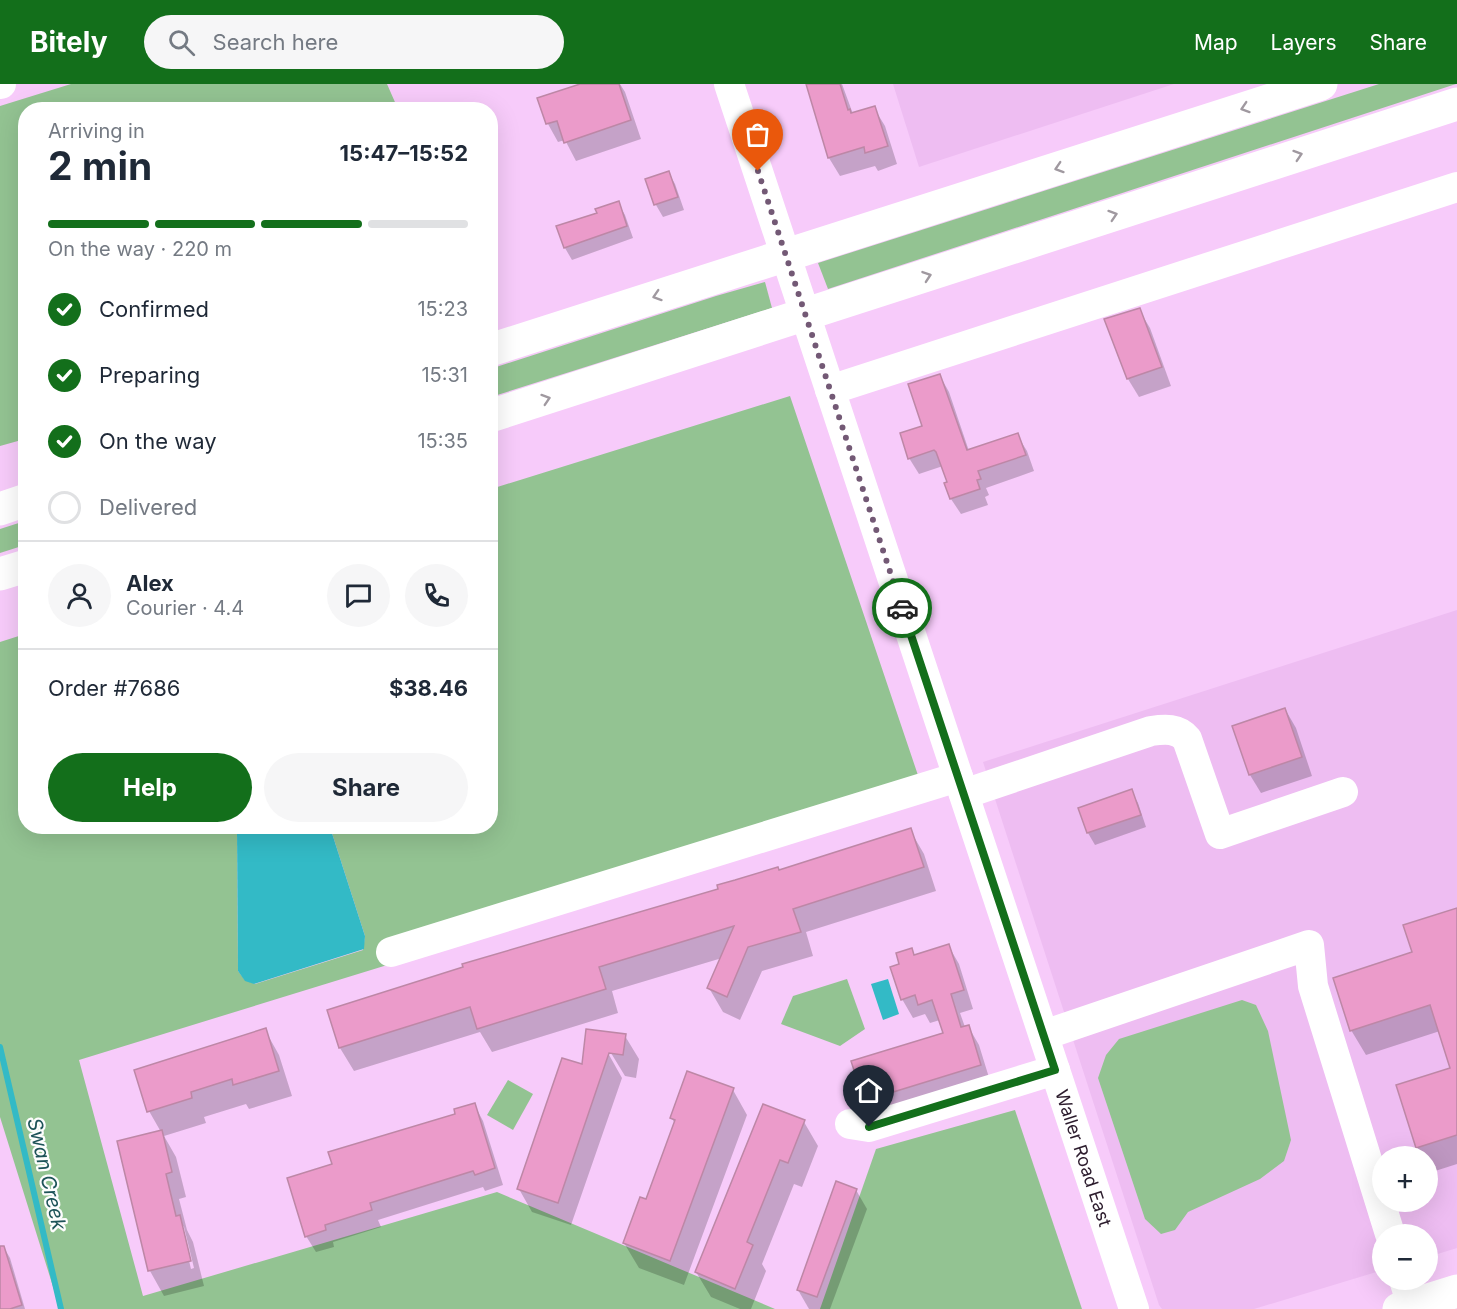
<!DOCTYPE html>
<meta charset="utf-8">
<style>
body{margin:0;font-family:Inter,sans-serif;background:#f6f6f7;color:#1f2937;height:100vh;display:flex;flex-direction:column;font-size:22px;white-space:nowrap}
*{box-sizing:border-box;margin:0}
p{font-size:20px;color:#747a83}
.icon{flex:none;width:33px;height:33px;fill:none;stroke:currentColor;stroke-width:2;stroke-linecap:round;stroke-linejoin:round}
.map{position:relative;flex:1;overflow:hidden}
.sheet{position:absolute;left:18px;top:18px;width:480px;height:732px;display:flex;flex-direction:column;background:#fff;border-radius:24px;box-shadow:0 6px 24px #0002}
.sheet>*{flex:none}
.buttons{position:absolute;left:1372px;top:1062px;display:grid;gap:12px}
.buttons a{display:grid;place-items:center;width:66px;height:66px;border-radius:50%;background:#fff;box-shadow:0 6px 24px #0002;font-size:30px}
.pin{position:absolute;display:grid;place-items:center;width:51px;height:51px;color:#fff;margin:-62px -26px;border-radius:50% 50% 50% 0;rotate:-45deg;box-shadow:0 0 6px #0007}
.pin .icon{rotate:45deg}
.courier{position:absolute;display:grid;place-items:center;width:60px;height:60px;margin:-30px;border:4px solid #136f1b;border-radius:50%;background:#fff;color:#222;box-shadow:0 2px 8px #0007}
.overview em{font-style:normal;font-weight:700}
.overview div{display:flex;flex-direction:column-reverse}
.overview{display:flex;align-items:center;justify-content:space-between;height:102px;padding:0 30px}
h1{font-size:39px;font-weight:700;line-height:45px}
.bar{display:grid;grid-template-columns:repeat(4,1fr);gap:9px 6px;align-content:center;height:72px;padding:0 30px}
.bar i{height:8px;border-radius:4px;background:#e0e1e3}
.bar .selected{background:#136f1b}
.bar p{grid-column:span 4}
.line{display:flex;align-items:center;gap:15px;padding:0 30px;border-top:2px solid #e0e1e3}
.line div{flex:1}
.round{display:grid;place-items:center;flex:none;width:63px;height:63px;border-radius:32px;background:#f6f6f7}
ol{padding:0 30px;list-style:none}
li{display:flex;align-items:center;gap:18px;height:66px}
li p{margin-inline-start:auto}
li .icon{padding:6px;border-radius:50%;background:#136f1b;color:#fff;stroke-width:4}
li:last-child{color:#747a83}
li i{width:33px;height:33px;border:3px solid #e0e1e3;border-radius:50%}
.action{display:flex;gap:12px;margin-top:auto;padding:12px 30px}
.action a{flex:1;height:69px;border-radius:36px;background:#136f1b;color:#fff;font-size:24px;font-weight:700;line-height:69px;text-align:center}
.action a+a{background:#f6f6f7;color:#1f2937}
header{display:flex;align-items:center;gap:36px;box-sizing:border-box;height:84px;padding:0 30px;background:#136f1b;color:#fff}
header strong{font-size:28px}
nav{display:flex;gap:33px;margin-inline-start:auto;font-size:21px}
.search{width:420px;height:54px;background:#f6f6f7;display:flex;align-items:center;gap:15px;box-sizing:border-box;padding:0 21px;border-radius:33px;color:#747a83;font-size:22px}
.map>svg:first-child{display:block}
.built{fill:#eebdf2;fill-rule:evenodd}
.green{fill:#93c392}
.water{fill:#33bac6}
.shadow{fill:#0003;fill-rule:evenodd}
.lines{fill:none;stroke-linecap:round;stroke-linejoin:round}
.stream{stroke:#33bac6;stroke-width:6}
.building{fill:#eb9bca;stroke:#bd87a6;stroke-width:1.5}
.minor{stroke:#fff;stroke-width:30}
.major{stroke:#fff;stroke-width:33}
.highway{stroke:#fff;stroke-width:33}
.oneway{stroke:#a099a0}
.done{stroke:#735975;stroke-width:6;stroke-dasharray:0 10.8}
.route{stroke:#136f1b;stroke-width:8}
.labels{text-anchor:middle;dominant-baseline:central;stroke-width:4.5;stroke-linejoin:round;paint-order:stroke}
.street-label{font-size:18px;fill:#2c1c2d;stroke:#fdfdfd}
.water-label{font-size:20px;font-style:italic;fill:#1d5358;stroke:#fdfdfd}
</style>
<header>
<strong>Bitely</strong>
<div class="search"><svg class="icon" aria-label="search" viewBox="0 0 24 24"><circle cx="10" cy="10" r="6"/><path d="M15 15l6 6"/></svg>Search here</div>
<nav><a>Map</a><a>Layers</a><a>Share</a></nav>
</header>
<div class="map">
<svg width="1457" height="1225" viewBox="0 0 1457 1225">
<rect width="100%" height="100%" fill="#f7cbfa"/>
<g class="built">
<path d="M893,0H1174L919,83Z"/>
<path d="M1457,526V1164L1428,1173V1150H1383V1186L1254,1225H1162L1159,1221L983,678ZM1383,1072H1428V1118H1383Z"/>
</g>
<g class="green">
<path d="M71,0H387L398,25L26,26L25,355L0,362V22Z"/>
<path d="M1379,0H1456L828,205L818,179Z"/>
<path d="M765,198L772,224L491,313L490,285L716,212Z"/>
<path d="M790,312L926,715L79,976L143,1212L497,1108L775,1225H60L0,1033V558L25,550L26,742L243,743L237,748L238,887L245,896L255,900L363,866L365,852L330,743L490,742L491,405Z"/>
<path d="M25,437V461L0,469V445Z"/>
<path d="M847,895L865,945L840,962L781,940L793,912Z"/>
<path d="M1242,916L1256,921L1268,947L1291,1056L1284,1077L1260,1095L1188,1128L1175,1146L1161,1150L1145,1135L1098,994L1106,971L1119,955Z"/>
<path d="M508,996L533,1010L513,1046L487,1031Z"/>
<path d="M1015,1026L1082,1225H820L876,1065Z"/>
</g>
<g class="water">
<path d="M243,742L330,743L365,852L364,865L254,900L245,897L238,887L237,748Z"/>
<path d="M888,895L899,930L883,936L871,900Z"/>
</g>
<g class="shadow">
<path d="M585,0H620L625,8L641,55L576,77L565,56L558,58L548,40L539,15Z"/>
<path d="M807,0H842L853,30L874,24L885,42L897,80L878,87L875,82L840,92L829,74Z"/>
<path d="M668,88L675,100L684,126L663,133L656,121L647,96Z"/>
<path d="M618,119L625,131L633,154L572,176L565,164L558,143L599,130Z"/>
<path d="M1139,226L1150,244L1171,302L1139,313L1128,295L1106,236Z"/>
<path d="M940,292L949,308L969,367L1017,351L1027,367L1034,387L986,404L989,411L985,413L988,421L961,430L951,415L943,382L919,390L909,374L924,343Z"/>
<path d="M1285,625L1296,644L1312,692L1261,709L1250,691L1234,643Z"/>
<path d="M1131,707L1138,719L1146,743L1095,761L1088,749L1080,725Z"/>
<path d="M910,746L924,770L936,807L806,848L813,872L762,887L740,936L723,928L709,904L722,874L612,907L618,929L492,968L480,948L354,987L340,964L779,788Z"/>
<path d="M1457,826V1080L1432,1088L1428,1082V1072H1423L1417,1063L1452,985L1440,947L1366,971L1351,946L1414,869Z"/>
<path d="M948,861L959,880L973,925L960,929L965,943L968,942L979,961L991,1000L876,1036L865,1017L853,978L945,950L940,936L930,939L925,930L913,934L902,915L901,881L911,866L915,872Z"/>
<path d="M265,946L279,971L292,1012L249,1025L246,1020L204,1033L206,1039L164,1052L176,1073L186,1113L179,1115L187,1146L193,1158L204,1202L164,1212L150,1187L119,1058L161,1048L149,1027ZM180,1139L184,1143L194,1184L191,1185Z"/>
<path d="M625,952L639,975L636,994L625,992L611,969H608L622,994L571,1141L532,1128L519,1105L583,982Z"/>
<path d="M733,1006L747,1031L684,1201L639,1184L624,1159L647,1117L675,1040L672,1034Z"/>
<path d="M474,1020L483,1037L503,1101L485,1107L483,1103L378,1136L381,1143L333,1158L334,1163L316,1168L306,1152L334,1081L457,1031Z"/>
<path d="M804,1038L818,1062L802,1103L794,1100L762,1180L766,1187L751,1225H740L711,1213L696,1188Z"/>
<path d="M856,1106L867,1125L830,1225H809L798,1206Z"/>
<path d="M0,1162H3L10,1174L25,1225H0Z"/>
</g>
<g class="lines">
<path class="stream" d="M0,963L61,1225"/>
</g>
<g class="building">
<path d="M580,0H619L631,36L564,59L557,37L546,40L537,14Z"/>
<path d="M806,0H840L848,26L850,25L851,29L875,22L888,62L865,69L864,63L828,74Z"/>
<path d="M669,87L678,113L654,121L645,95Z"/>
<path d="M619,117L627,142L564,164L556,142L597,129L595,125Z"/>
<path d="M1140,224L1162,283L1127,295L1104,235Z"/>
<path d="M940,290L967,366L1018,349L1026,371L978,387L981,395L977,396L980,405L950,415L944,399L947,398L936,368L934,366L908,375L900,349L922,342L908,300Z"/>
<path d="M1285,624L1302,673L1249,691L1232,642Z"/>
<path d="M1132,705L1141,731L1087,749L1078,724Z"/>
<path d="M911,744L924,783L793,825L801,848L748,863L727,913L707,904L734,842L599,883L606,905L477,945L470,923L339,964L327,926L463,883L462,880L718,805L717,801L735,796L778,783L779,786Z"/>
<path d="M1457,824V1051L1416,1064L1396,1001L1450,984L1430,921L1350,947L1333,894L1412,868L1403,841Z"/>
<path d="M949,860L964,906L951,910L961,943L969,941L981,981L864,1017L851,977L943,949L932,916L918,921L915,911L901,916L890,883L899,880L896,869L912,864L914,871Z"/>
<path d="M266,944L279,987L233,1001L232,995L191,1008L192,1014L147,1028L134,986Z"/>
<path d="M586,945L626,950L623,971L609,969L558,1119L517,1105L562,974L582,980Z"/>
<path d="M687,987L734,1004L670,1177L623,1159L640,1113L646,1115L675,1036L670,1034Z"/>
<path d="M475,1019L495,1084L475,1091L473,1087L370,1119L372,1126L325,1141L326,1146L305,1153L287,1094L332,1080L328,1068L455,1030L454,1025Z"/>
<path d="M763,1020L805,1036L788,1079L780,1076L747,1158L753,1161L735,1205L695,1188Z"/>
<path d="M162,1046L172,1088L166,1090L176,1132L180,1131L191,1177L148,1187L117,1057Z"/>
<path d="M836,1097L857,1105L817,1213L797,1206Z"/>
<path d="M0,1162H4L22,1221L10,1225H0Z"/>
</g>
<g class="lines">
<g class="minor">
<path d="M0,0H1"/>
<path id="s1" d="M729,0L1134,1225"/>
<path d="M830,306L1457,103"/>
<path d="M964,710L1151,647C1165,645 1178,644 1187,655L1220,750L1343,708"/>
<path d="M391,868L958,693"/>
<path d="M1044,951L1309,861L1313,902L1390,1150"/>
<path d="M850,1040L869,1043L1055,986"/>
<path d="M1404,1196L1412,1221"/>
</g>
<path class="major" d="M1399,1225L1457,1207"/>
<g class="highway">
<path d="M490,266L1321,0"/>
<path d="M490,332L1457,20"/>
<path d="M0,425L26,416"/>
<path d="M0,490L26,482"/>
</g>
</g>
<defs><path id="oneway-chevron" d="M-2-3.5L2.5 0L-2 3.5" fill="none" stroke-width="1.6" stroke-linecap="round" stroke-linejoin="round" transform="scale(1.5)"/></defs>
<g class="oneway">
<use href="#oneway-chevron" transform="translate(1245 24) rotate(162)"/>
<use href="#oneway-chevron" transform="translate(1298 71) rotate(-18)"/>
<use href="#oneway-chevron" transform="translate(1059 84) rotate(162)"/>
<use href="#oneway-chevron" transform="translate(1113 131) rotate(-18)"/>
<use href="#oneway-chevron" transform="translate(927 192) rotate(-19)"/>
<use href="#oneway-chevron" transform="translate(657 212) rotate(162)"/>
<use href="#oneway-chevron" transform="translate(546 315) rotate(-18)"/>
</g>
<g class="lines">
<path class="done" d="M758,87L902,524"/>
<path class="route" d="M869,1043L1055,986L902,524"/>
</g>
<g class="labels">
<g class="street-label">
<text stroke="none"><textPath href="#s1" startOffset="1131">Waller Road East</textPath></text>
</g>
<g class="water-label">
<text transform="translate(47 1090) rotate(77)">Swan Creek</text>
</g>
</g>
</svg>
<div class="buttons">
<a>+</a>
<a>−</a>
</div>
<div class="pin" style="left:758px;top:87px;background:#ea580c"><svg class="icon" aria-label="bag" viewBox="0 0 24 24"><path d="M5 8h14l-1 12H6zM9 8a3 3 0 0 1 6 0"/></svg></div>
<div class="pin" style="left:869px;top:1043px;background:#1f2937"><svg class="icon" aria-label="home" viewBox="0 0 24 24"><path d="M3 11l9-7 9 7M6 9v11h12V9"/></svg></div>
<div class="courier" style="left:902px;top:524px"><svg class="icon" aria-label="car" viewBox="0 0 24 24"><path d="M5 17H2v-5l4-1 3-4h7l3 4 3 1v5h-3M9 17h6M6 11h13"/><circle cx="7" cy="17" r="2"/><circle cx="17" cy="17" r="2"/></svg></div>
<section class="sheet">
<div class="overview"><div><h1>2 min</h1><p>Arriving in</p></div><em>15:47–15:52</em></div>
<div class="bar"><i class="selected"></i><i class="selected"></i><i class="selected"></i><i></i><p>On the way · 220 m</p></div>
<ol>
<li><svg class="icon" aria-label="check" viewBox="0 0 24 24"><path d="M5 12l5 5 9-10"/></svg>Confirmed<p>15:23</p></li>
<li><svg class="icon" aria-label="check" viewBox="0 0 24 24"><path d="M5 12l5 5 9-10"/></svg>Preparing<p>15:31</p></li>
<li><svg class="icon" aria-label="check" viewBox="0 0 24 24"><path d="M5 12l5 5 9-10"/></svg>On the way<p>15:35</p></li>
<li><i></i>Delivered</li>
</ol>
<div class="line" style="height:108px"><a class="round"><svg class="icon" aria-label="person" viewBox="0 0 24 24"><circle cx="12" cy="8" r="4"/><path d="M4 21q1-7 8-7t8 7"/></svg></a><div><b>Alex</b><p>Courier · 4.4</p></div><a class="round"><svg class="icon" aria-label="chat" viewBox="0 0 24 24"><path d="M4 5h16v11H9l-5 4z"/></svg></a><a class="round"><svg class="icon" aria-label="phone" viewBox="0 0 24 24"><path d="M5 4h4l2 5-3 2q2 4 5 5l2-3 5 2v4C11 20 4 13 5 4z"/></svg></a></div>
<div class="line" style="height:78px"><div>Order #7686</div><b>$38.46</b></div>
<div class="action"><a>Help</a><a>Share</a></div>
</section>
</div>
